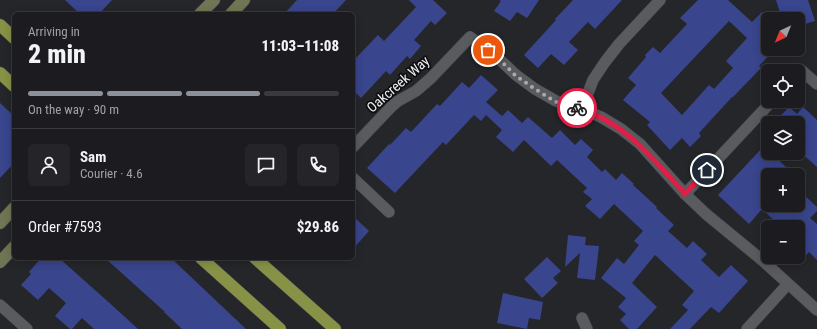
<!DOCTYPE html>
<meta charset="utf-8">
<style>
body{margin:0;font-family:"Roboto Condensed",sans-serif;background:#252529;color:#f1f3f6;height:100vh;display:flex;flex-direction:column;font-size:15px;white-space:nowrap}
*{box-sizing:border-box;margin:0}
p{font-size:13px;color:#a0a1a5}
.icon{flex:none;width:22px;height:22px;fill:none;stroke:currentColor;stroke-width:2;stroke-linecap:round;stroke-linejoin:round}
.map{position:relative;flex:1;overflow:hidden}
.side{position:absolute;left:12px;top:12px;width:343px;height:248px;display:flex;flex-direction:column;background:#1c1c20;border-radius:6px;box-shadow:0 2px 10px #0003,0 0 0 1px #3a3a3e}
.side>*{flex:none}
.needle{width:26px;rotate:223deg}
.buttons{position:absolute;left:761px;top:12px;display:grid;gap:8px}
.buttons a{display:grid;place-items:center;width:44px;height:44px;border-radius:6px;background:#1c1c20;box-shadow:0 2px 10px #0003,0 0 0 1px #3a3a3e;font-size:20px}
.pin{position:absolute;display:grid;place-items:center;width:34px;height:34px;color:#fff;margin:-17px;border:2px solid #fff;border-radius:50%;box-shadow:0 1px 4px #0007}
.courier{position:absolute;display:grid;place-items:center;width:40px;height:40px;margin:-20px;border:3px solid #e11d48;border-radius:50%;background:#fff;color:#222;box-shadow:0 1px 5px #0007}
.overview em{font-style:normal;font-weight:800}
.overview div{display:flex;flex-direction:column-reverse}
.overview{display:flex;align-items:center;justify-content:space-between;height:68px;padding:0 16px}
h1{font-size:26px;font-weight:800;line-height:30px}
.bar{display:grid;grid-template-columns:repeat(4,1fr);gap:6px 4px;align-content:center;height:48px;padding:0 16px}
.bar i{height:5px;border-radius:3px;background:#3a3a3e}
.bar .current{background:#8c9099}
.bar p{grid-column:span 4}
.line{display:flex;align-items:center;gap:10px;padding:0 16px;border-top:1px solid #3a3a3e}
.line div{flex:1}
.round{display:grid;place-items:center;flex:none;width:42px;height:42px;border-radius:6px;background:#252529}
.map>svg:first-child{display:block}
.building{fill:#39458c;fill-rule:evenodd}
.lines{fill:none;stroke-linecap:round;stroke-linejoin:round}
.street-casing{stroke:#444548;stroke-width:12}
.secondary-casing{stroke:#444548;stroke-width:13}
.primary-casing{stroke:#444548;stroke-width:13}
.street{stroke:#595b5f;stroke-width:11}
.secondary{stroke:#707653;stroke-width:12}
.primary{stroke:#879247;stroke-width:12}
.done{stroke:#a8a9ab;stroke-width:4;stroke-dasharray:0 7.2}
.route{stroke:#e11d48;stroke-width:5}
.labels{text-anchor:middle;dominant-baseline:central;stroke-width:3.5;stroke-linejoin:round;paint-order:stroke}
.street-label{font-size:14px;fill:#eeeff1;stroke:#0f0f11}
</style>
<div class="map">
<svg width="817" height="329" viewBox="0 0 817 329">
<rect width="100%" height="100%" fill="#25262a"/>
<g class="building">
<path d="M65,0H112L99,14H80Z"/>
<path d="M297,0H346L333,14H284Z"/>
<path d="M409,0H433L447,13L435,25L431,21L414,40L421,46L410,59L407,56L390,75L386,71L361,98L353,90V61L378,35L384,41L416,7Z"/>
<path d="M499,0H539L527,18L517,12L510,21L494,11L501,1Z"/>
<path d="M573,0H622L595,29L588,22L569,42L578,50L564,65L551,54L538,68L524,55L556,20L555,19Z"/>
<path d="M698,0H728L752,22L762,12L768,17V49H775L759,66L761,68L733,97H732L699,133L701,136L690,147L682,138L670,150L647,125L650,122L623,100L636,85L628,78L646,57L645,55L653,47L660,53L687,24L680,18ZM729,21L747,38L726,61L733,68L714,89L709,85L682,115L661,93Z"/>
<path d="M776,0H808L815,21L798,26V19H782Z"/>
<path d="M481,75L498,90L486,102L502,116L508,110L522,123L528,117L552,138L560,130L575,145L581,139L593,150L587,157L602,172L605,169L616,180L622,173L634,184L633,185L657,207L656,208L674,225L668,231L687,248L693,241L707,254L701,260L719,277L731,265L748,281L719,313L711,307L690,329H670L688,310L682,305L694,291L655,255L632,283L657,307L637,329H629L620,320L626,314L618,307L626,298L601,278L617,258L624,264L639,245L634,241L643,231L614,204L600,219L585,206L592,199L583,192L587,188L557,160L551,166L524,140L513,152L496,137L502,130L486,115L481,121L474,115L446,145L443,142L395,193L367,168L389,144L390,145L406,128L411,132L437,104L440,106L462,82L469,88Z"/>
<path d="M0,103L14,116V163L0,178Z"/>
<path d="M789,107L797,114L803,107L817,120V167L798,150V123H774Z"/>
<path d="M764,146L768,150V153H771L788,169L783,175H768V205H798V199L803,194L817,207V211L810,218L817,224V260L809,252L798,264V227H781L762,209L749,224L718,195Z"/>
<path d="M353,216L369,231L353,249Z"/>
<path d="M568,235L586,237L585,245L599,246L595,280L577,278L580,253L565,267Z"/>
<path d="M547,257L561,271L553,278L558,283L542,298L524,279Z"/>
<path d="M41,258H59L114,307L138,329H94L82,318L72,329H70L55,316L66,303L49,288L38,300L21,285L31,274L29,272Z"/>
<path d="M105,258H171L246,329H182L164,312H165Z"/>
<path d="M503,293L543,302L540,320L529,318L527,329L497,323Z"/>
</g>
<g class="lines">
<g class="street-casing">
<g id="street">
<path d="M798,73L801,70L817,84"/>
<path d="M582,109L593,80L605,62L619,44L660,0"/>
<path d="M353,147L391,107L398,101L416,91L431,78L470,37L497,57L516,75L535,89L556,101L582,109L601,117L621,129L640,144L685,194L706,214L762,260L817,310"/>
<path d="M353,178L389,212"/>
<path d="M685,194L772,101"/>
<path d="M0,305L27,329"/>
<path d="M582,318L587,329"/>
<path d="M747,329L788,284"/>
</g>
</g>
<g class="secondary-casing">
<g id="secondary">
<path d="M200,14L214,0"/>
<path d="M231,14L244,0"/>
<path d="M0,223L14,208"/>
<path d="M0,262L14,247"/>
</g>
</g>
<g class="primary-casing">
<g id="primary">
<path d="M0,25L14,38"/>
<path d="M0,73L14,86"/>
<path d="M201,258L280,329"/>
<path d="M255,258L335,329"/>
</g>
</g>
<use href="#street" class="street"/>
<use href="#secondary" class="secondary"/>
<use href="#primary" class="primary"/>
</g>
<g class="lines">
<path class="done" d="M488,50L497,57L516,76L535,89L556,102L577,108"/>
<path class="route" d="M577,108C624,121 653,159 685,194L707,170"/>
</g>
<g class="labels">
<g class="street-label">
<text transform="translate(398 84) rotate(-41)">Oakcreek Way</text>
</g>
</g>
</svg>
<div class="buttons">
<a><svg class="needle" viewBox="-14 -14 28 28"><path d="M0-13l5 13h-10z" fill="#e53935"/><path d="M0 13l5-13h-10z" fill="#a0a1a5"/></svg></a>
<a><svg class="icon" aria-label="locate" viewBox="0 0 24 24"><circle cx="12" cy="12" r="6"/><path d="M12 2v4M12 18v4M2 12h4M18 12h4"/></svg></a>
<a><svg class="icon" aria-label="layers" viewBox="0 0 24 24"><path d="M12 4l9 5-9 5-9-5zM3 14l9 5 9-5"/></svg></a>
<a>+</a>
<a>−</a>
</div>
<div class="pin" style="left:488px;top:50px;background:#ea580c"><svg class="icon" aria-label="bag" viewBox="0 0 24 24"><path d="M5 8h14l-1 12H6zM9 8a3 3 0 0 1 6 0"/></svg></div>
<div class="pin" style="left:707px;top:170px;background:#1f2937"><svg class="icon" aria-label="home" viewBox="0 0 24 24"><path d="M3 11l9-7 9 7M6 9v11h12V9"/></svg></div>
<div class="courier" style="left:577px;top:108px"><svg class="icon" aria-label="bike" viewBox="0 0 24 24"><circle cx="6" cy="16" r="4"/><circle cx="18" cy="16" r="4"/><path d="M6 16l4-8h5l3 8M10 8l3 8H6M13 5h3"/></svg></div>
<section class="side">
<div class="overview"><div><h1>2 min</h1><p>Arriving in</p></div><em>11:03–11:08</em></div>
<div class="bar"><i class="current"></i><i class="current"></i><i class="current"></i><i></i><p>On the way · 90 m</p></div>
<div class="line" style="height:72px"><a class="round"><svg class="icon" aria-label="person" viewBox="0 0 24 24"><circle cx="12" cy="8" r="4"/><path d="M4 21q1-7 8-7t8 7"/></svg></a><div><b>Sam</b><p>Courier · 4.6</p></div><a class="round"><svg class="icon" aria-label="chat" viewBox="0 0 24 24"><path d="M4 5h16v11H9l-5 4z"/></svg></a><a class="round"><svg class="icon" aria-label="phone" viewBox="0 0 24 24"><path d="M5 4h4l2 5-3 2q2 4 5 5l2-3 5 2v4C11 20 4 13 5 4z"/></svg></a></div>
<div class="line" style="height:52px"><div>Order #7593</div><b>$29.86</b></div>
</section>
</div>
